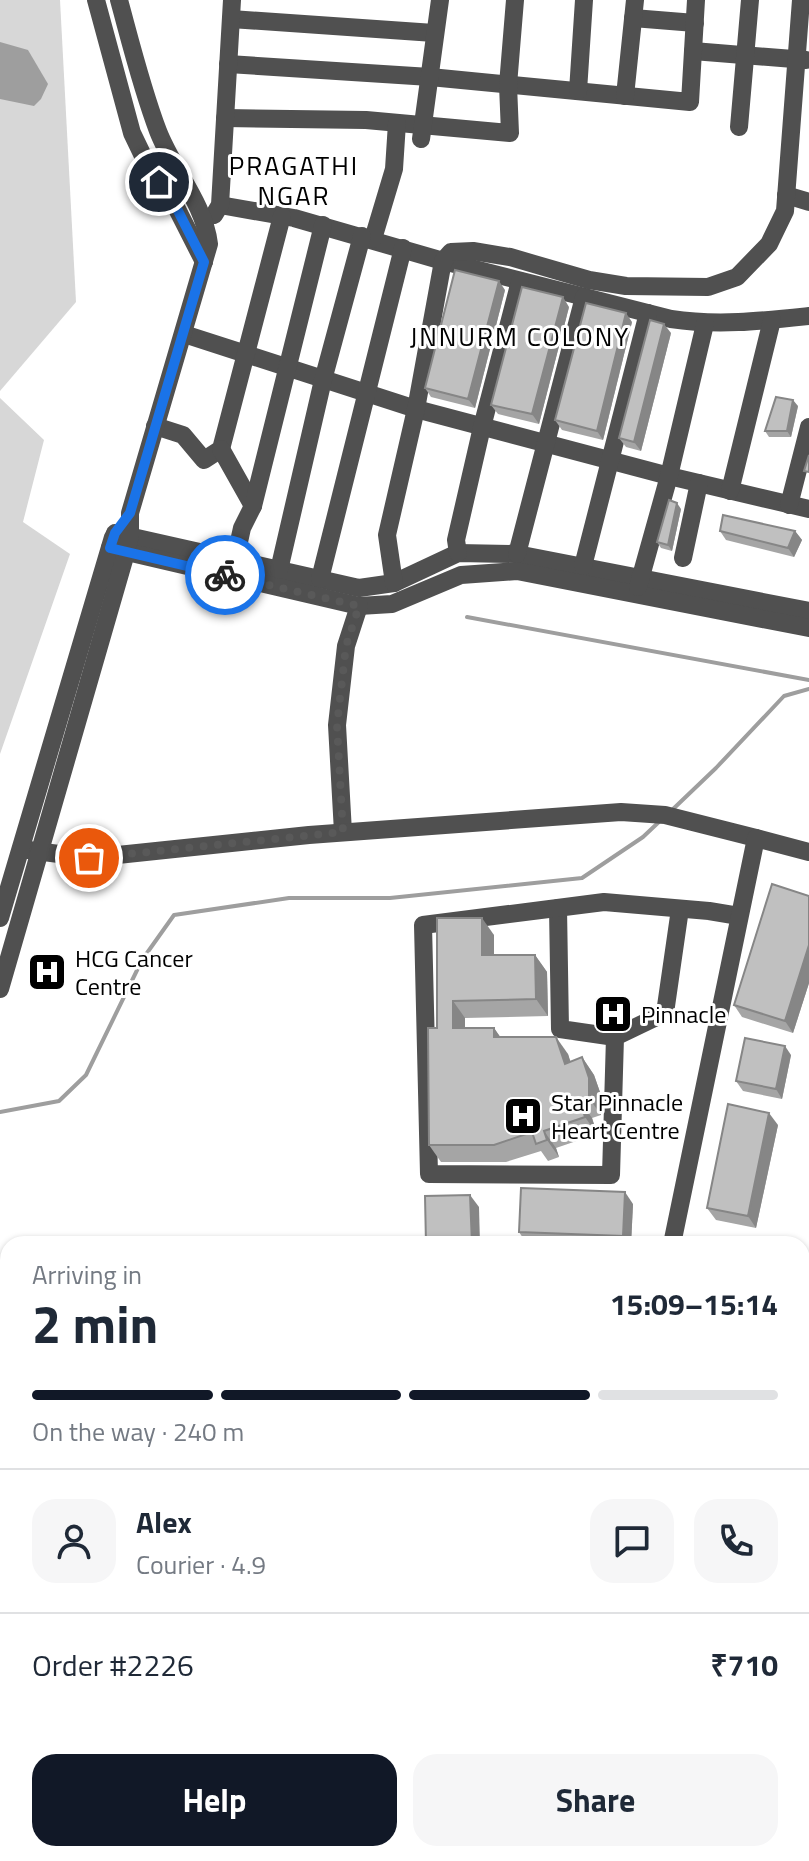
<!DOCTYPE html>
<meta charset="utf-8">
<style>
body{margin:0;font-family:"Titillium Web",sans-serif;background:#f6f6f7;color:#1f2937;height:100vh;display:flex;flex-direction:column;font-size:30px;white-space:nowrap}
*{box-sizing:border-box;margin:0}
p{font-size:26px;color:#747a83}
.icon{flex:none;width:44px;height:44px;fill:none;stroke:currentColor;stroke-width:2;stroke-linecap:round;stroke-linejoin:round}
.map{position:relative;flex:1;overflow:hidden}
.side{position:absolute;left:0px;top:1236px;width:810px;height:626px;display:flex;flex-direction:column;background:#fff;border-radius:24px 24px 0 0;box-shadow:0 2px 6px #0004}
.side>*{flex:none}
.pin{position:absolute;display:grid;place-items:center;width:68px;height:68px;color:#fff;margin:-34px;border:4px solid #fff;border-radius:50%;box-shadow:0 2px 8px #0007}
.courier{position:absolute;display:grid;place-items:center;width:80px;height:80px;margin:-40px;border:6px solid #1a73e8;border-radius:50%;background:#fff;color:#222;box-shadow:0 2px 10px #0007}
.overview em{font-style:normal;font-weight:700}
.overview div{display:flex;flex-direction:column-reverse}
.overview{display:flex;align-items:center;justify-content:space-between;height:136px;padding:0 32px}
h1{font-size:52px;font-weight:700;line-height:60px}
.bar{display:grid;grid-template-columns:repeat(4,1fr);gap:12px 8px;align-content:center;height:96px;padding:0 32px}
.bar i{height:10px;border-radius:6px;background:#e0e1e3}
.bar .selected{background:#111827}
.bar p{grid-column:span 4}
.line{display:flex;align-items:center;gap:20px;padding:0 32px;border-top:2px solid #e0e1e3}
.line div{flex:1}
.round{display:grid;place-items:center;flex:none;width:84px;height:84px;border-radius:24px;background:#f6f6f7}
.button{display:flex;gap:16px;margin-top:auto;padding:16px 32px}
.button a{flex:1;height:92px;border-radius:24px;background:#111827;color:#fff;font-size:32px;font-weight:700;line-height:92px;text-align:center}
.button a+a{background:#f6f6f7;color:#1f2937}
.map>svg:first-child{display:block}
.green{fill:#d7d7d7}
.water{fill:#9e9e9e}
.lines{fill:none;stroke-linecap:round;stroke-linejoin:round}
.stream{stroke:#9e9e9e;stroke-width:4}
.major-casing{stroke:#dbdbdb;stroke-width:22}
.minor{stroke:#505050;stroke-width:18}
.major{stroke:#000;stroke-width:20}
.wall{fill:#a5a5a5}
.shaded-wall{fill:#868686}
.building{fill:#c0c0c0;stroke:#868686;stroke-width:2}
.done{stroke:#595959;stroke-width:8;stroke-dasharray:0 14.4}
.route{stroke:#1a73e8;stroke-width:10}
.labels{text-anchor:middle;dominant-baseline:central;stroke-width:6;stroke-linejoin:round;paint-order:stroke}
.poi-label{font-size:24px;fill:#000;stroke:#fff;text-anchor:start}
.neighbourhood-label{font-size:26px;letter-spacing:2px;fill:#000;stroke:#fff}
</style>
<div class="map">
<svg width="809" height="1861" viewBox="0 0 809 1861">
<rect width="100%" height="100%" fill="#fff"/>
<g class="green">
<path d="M0,0H60L76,302L0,391Z"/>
<path d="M0,398L44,440L23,522L70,554L0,754Z"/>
<path d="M0,1692L8,1698V1854H558L599,1861H0Z"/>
</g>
<path class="water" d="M0,42L28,50L48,84L41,99L34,106L0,99Z"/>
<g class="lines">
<g class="stream">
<path d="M467,617L809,680"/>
<path d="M671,811L716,768L784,696L809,689"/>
<path d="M0,1112L59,1101L86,1075L142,960L174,915L289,898H390L582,878L643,837L661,820"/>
</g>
<g class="major-casing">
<g id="major">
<path d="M0,1357L8,1359"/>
<path d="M0,1399L8,1401"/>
<path d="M802,1438H809"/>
<path d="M802,1468L809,1469"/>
</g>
</g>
<g class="minor">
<path d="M96,0L132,133L144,158L175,205L204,262"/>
<path d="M633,18L695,23"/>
<path d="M231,19L434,33"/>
<path d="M693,51L806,60"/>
<path d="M228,64L430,77L690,102L696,0"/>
<path d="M578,91L584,0"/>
<path d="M625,96L635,0"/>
<path d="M225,118L366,120L510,133L508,85L515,0"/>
<path d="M739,127L750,0"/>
<path d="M421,139L440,0"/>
<path d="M786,195L809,202"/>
<path d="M220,205L294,218L443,261L671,319C718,326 762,321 809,316"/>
<path d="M214,215L220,205L232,0"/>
<path d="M373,239L394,169L397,123"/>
<path d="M184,334L416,409L669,476L809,509"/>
<path d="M155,426L183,435L204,460L221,449L282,216"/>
<path d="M221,449L253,506"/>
<path d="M730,491L772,320"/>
<path d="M789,505L809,427"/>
<path d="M115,533L359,588L394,583L458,553L517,554L809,611"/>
<path d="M110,548L359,606L392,604L461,575L517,571L809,628"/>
<path d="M458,553L456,540L482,427L520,281"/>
<path d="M517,554L584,297"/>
<path d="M683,558L699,483"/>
<path d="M235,560L242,528L253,506L323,225"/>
<path d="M583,566L648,313"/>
<path d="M279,570L323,380L362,236"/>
<path d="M320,579L403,248"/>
<path d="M394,583L387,535L416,409L443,261L451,252L473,251L510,257L589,280L626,286L708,287L737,277L769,244L785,211L801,0"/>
<path d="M638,587L669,476L705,324"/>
<path d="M343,832L337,725L346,646L359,606"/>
<path d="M21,849L89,858L309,835L621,812L665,815L756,838"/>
<path d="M558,908L560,1029L615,1037"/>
<path d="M680,909L665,1013L615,1037L611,1175L429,1174L423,925L604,902L709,911L739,916"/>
<path d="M0,918L113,537"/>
<path d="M0,989L126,553L130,536V513L209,244C204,203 173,170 158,131C142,89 131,44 119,0"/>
<path d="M672,1244L756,838L809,852"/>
<path d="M0,1334L8,1336"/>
<path d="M0,1377L8,1379"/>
<path d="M0,1416L8,1418"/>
<path d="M802,1416L809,1417"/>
<path d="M802,1455H809"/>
<path d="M805,1510L809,1483"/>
<path d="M802,1596L809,1597"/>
<path d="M802,1656L809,1657"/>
<path d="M802,1712L809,1713"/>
<path d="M802,1768H809"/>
<path d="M802,1830L809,1831"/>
<path d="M752,1854L799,1861"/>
<path d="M723,1861L724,1854"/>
</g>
<use href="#major" class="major"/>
</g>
<g class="wall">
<path d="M505,290L475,408L431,397L425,388Z"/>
<path d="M569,307L539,424L498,414L491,405Z"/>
<path d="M632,322L603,440L562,430L555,420Z"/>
<path d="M671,333L641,451L626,447L619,438Z"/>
<path d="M798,406L791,437H769L765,431Z"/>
<path d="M681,509L672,551L661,548L657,542Z"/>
<path d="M720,531H795L802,540L794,557L726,540Z"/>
<path d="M809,896V983L793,1033L742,1017L734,1005Z"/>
<path d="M437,918L494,935V955H535L547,972L548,1016L465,1018V1028H494L500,1037L568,1054L570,1062L582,1057L594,1075L601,1095V1115L592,1118L597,1134L556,1148L559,1157L548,1161L541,1151L506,1162H441L429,1145L437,1028Z"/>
<path d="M791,1055L782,1099L743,1091L736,1081Z"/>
<path d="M778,1125L756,1228L716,1220L707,1208Z"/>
<path d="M633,1204L631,1244H527L519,1232Z"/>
</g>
<g class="shaded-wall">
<path d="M499,281L505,290L475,408L468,399Z"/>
<path d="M563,297L569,307L539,424L532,414Z"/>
<path d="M626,313L632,322L603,440L597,431Z"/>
<path d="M664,324L671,333L641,451L634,442Z"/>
<path d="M793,400L798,406L791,437L787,431Z"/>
<path d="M677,503L681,509L672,551L668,545Z"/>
<path d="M795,531L802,540L794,557L788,548Z"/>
<path d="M482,918L494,935V972L482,955Z"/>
<path d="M809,945V983L793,1033L785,1021Z"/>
<path d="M535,955L547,972L548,1016L536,999Z"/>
<path d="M453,1001L465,1018V1045L453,1028Z"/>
<path d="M494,1028L506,1045L494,1037Z"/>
<path d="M556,1037L568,1054L577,1081L565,1064Z"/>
<path d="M785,1046L791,1055L782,1099L776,1089Z"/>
<path d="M582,1057L594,1075L601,1095V1115L589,1098Z"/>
<path d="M580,1101L592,1118L597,1134L585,1117Z"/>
<path d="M769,1113L778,1125L756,1228L748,1216Z"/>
<path d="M544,1131L556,1148L559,1157L547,1140Z"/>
<path d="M625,1192L633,1204L631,1244H629L623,1236Z"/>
<path d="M470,1195L479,1207L480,1244H472Z"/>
</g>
<g class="building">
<path d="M455,270L499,281L468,399L425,388Z"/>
<path d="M522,287L563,297L532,414L491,405Z"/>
<path d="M586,303L626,313L597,431L555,420Z"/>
<path d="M650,320L664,324L634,442L619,438Z"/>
<path d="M776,397L793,400L787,431H765Z"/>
<path d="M809,455V472L804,471Z"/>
<path d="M669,500L677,503L668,545L657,542Z"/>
<path d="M723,515L795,531L788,548L720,531Z"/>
<path d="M772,884L809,896V945L785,1021L734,1005Z"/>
<path d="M437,918H482V955H535L536,999L453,1001V1028H494V1037H556L565,1064L582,1057L589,1078V1098L580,1101L585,1117L544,1131L547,1140L536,1144L532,1132L494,1145H429L428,1028H437Z"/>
<path d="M745,1038L785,1046L776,1089L736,1081Z"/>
<path d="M728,1104L769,1113L748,1216L707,1208Z"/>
<path d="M521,1188L625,1192L623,1236L519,1232Z"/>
<path d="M470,1195L472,1244H426L425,1196Z"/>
</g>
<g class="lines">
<path class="done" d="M89,858L343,832L337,725L346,646L359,606L225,575"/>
<path class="route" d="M159,182L175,205L204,262L130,513L115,533L110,548L225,575"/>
</g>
<defs>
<g id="hospital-square" transform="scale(2)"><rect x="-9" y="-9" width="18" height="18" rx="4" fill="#000" stroke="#fff"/><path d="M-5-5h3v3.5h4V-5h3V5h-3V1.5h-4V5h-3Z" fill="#fff"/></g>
</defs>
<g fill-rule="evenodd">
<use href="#hospital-square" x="47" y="972"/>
<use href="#hospital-square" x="613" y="1014"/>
<use href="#hospital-square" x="523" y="1116"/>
</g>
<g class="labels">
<g class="poi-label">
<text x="75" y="958">HCG Cancer<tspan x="75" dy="28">Centre</tspan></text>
<text x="641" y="1014">Pinnacle</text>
<text x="551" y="1102">Star Pinnacle<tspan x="551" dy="28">Heart Centre</tspan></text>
</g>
<g class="neighbourhood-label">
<text x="294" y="165">PRAGATHI<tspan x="294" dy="30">NGAR</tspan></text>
<text x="520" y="336">JNNURM COLONY</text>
</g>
</g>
</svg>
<div class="pin" style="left:89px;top:858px;background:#ea580c"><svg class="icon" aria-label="bag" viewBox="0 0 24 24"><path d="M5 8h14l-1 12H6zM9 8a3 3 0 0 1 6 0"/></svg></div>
<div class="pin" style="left:159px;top:182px;background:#1f2937"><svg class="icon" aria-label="home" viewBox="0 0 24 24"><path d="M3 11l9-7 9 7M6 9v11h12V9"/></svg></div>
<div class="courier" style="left:225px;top:575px"><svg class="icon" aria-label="bike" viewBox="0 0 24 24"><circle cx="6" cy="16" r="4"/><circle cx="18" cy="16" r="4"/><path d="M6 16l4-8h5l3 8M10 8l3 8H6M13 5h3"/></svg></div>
<section class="side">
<div class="overview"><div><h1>2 min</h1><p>Arriving in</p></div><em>15:09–15:14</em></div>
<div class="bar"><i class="selected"></i><i class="selected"></i><i class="selected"></i><i></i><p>On the way · 240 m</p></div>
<div class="line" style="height:144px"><a class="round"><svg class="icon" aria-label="person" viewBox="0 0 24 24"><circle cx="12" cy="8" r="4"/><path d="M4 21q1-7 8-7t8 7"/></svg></a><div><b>Alex</b><p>Courier · 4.9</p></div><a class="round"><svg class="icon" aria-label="chat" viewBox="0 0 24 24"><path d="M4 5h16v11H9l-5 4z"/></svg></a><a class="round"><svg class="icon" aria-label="phone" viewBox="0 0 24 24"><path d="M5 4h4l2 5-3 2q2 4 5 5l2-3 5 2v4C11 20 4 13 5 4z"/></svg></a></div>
<div class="line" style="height:104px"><div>Order #2226</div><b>₹710</b></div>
<div class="button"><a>Help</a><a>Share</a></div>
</section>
</div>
